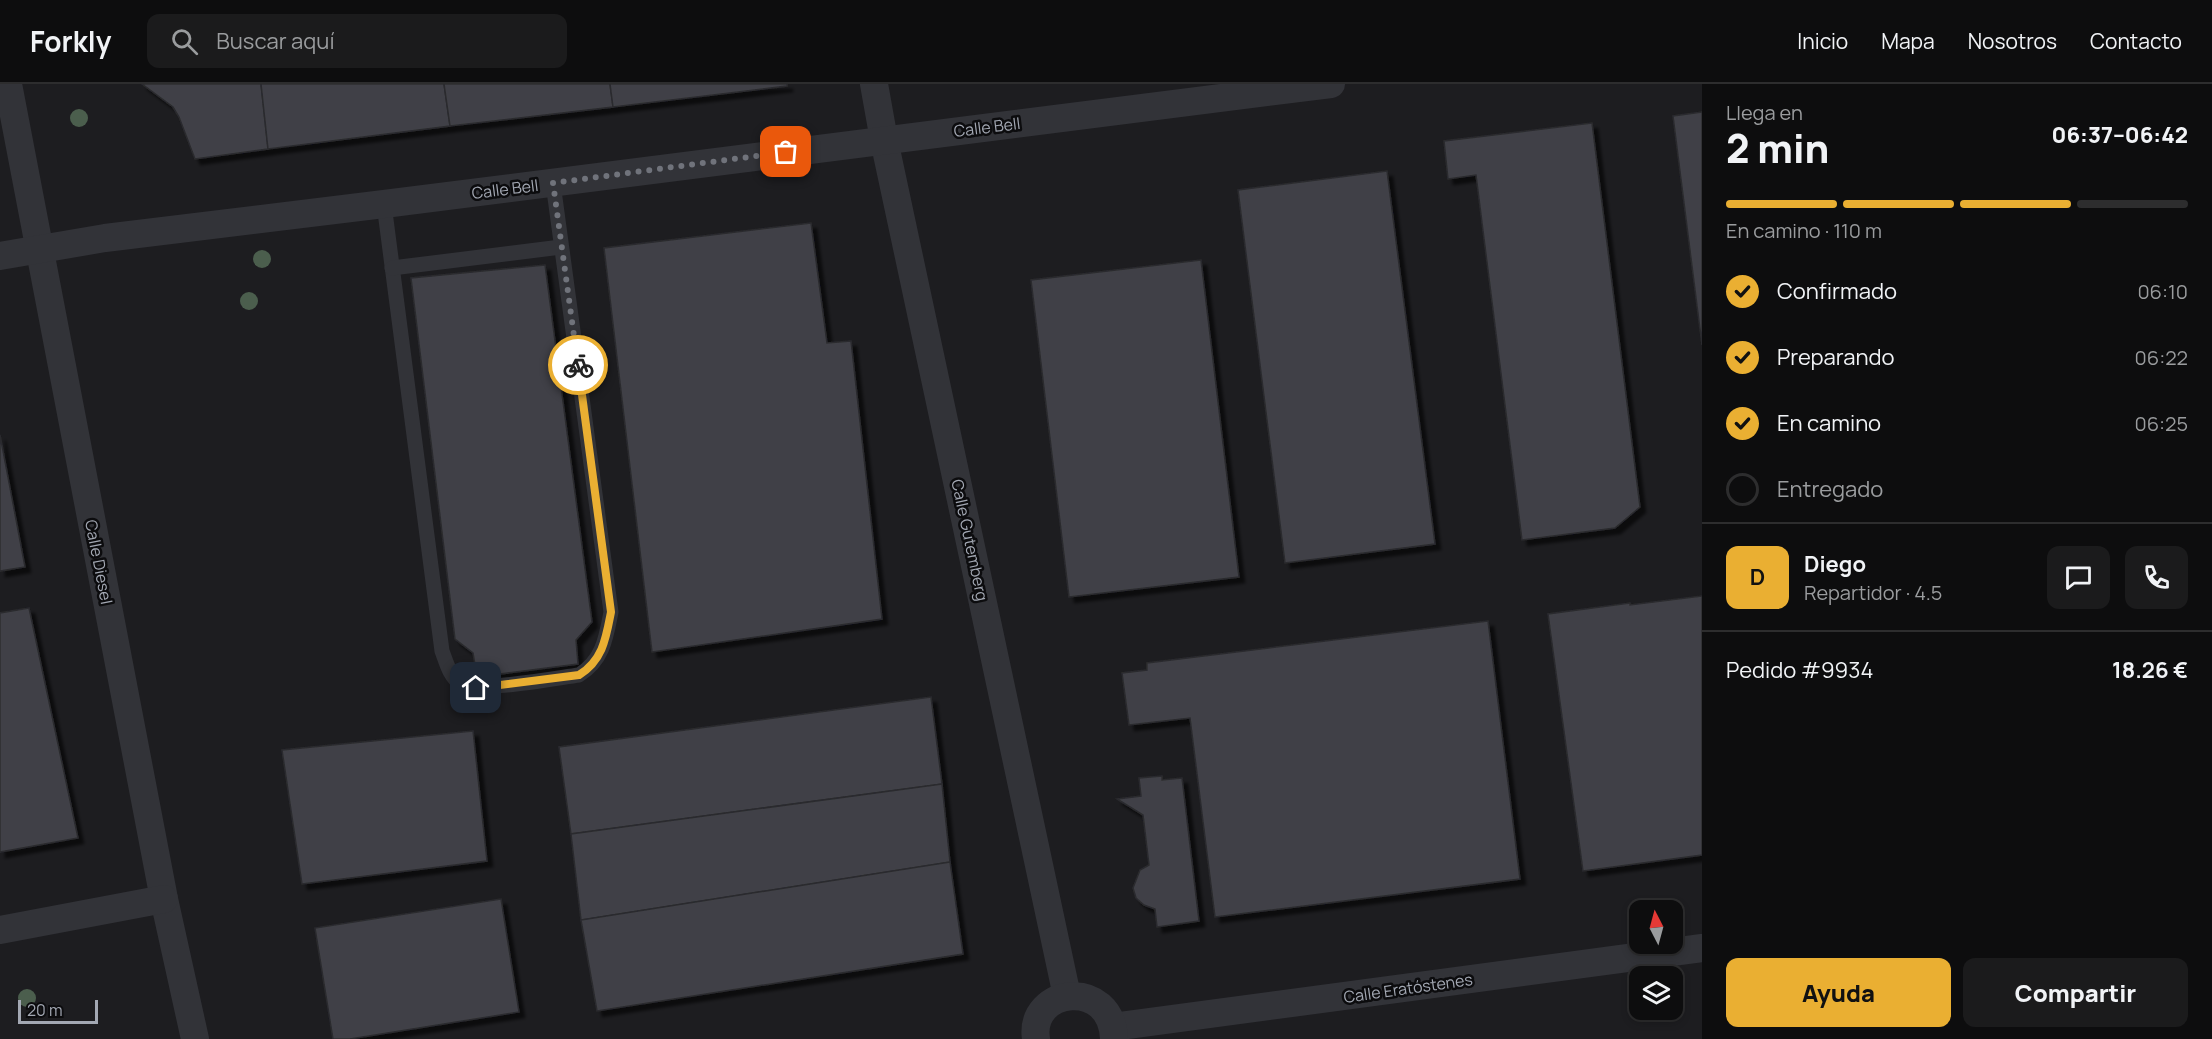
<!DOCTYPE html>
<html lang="es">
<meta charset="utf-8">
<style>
body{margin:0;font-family:Manrope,sans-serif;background:#1b1b1c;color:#f1f3f6;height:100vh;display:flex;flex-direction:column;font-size:22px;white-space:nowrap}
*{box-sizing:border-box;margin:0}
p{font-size:20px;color:#9a9c9e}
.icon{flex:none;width:33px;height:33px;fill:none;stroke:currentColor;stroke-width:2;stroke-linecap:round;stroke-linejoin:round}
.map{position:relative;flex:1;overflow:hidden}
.drawer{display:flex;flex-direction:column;background:#0d0d0e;width:510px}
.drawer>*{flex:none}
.needle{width:39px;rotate:354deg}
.fabs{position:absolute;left:1629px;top:816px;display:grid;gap:12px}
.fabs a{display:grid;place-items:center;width:54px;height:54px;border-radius:12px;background:#0d0d0e;box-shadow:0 3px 9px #0003,0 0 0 2px #2d2d2e;font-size:30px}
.scale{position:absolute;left:18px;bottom:15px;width:80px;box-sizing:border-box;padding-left:6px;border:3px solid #a3a8b3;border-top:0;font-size:16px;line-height:21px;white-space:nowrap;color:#a3a8b3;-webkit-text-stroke:4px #0c0c0e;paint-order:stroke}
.pin{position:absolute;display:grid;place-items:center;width:51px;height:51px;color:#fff;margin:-26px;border-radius:12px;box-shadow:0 3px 9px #0006}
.courier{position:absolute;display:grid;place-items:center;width:60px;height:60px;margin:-30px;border:4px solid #eaaf32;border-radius:50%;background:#fff;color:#222;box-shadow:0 2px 8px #0007}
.summary em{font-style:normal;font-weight:800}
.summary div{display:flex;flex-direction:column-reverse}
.summary{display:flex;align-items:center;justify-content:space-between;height:102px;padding:0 24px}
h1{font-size:39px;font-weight:800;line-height:45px}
.bar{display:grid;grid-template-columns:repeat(4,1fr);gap:9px 6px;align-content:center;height:72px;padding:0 24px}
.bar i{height:8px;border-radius:4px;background:#2d2d2e}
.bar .current{background:#eaaf32}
.bar p{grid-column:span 4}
.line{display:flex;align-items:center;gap:15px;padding:0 24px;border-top:2px solid #2d2d2e}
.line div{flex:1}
.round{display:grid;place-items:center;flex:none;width:63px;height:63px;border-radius:12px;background:#1b1b1c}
ol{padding:0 24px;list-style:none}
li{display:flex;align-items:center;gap:18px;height:66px}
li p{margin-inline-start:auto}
li .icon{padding:6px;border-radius:50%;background:#eaaf32;color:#111;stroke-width:4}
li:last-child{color:#9a9c9e}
li i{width:33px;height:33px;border:3px solid #2d2d2e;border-radius:50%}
.cta{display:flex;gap:12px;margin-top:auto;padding:12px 24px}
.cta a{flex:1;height:69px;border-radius:12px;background:#eaaf32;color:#111;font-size:24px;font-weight:800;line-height:69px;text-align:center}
.cta a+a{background:#1b1b1c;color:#f1f3f6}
header{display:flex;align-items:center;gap:36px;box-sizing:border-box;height:84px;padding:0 30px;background:#0d0d0e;border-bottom:2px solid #2d2d2e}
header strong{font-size:28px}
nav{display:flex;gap:33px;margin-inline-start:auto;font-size:21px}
.search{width:420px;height:54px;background:#1b1b1c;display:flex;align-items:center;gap:15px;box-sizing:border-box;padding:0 21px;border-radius:12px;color:#9a9c9e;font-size:22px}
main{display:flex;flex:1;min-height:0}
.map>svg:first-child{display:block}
.built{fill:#1d1d20;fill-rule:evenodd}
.building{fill:#404146;stroke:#2b2b2f;stroke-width:1.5;filter:url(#shadow)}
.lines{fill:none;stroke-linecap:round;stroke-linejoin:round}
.service{stroke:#323338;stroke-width:15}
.minor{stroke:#323338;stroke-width:28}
.tree{fill:#4b5e4d}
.done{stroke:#70737b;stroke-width:6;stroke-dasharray:0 10.8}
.route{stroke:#eaaf32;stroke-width:8}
.labels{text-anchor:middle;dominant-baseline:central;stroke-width:5;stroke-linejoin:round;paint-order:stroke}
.street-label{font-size:16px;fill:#a3a8b3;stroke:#0c0c0e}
</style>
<header>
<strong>Forkly</strong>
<div class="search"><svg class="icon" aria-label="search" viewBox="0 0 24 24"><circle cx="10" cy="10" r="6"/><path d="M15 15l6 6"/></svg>Buscar aquí</div>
<nav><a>Inicio</a><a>Mapa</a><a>Nosotros</a><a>Contacto</a></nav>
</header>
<main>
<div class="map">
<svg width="1702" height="955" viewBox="0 0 1702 955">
<defs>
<filter id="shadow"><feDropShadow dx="5.5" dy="5.5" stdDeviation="1.5" flood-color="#0009"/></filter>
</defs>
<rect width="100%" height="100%" fill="#111113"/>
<path class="built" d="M0,0H1702V955H0ZM1640,826H1672V860H1640ZM1640,892H1672V926H1640Z"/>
<g class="building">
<path d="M142,0H261L268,65L195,75L179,33L173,23Z"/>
<path d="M261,0H444L450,42L268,65Z"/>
<path d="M444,0H610L613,23L450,42Z"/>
<path d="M610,0H787V2L613,23Z"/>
<path d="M1702,28V261L1673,32Z"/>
<path d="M1592,39L1640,423L1615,444L1522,456L1476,91L1448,95L1444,57Z"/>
<path d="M1387,87L1435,460L1285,479L1238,106Z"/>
<path d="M811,139L827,259L851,257L882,535L652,568L604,164Z"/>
<path d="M1201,176L1239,493L1069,513L1031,196Z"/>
<path d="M545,181L592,538L576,556L578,580L477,593L473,569L455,555L411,194Z"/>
<path d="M0,351L25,483L0,487Z"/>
<path d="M1702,512V771L1583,787L1548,530L1630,519V521Z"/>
<path d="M29,524L78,754L0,768V529Z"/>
<path d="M1488,537L1520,795L1215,833L1190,634L1129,641L1122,589L1147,586V579Z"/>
<path d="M931,613L942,700L571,750L559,663Z"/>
<path d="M473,647L487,777L302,800L282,666Z"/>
<path d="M1162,692V696L1182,694L1199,837L1157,843L1155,825L1144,821L1136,814L1133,804L1140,786L1149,781L1143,731L1117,715L1141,712L1139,694Z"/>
<path d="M942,700L950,778L581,836L571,750Z"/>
<path d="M950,778L963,870L597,927L581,836Z"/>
<path d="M501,815L519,928L350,955H333L315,844Z"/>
</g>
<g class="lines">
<g class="service">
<path d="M384,120L442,567C446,577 450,594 460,599C477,609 556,594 579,591C603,576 606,554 611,528L553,99"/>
<path d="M392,184L561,163"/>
</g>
<g class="minor">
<path d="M8,0L164,815L195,955"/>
<path d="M874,0L884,56L1067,912"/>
<path d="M0,172L105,154L384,120L1331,0"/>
<path d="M0,846L164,815"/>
<path d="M1113,943L1702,864"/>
<path d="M1036,955C1028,903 1112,893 1114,955"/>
</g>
</g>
<g class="tree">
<circle cx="79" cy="34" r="9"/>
<circle cx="262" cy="175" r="9"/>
<circle cx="249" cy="217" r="9"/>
<circle cx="27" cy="914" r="9"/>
</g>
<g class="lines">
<path class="done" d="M578,281L553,99L786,68"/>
<path class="route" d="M476,604L579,591C603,576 606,554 611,528L578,281"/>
</g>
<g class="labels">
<g class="street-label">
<text transform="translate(987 43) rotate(-7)">Calle Bell</text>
<text transform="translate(505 105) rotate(-7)">Calle Bell</text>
<text transform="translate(970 456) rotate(78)">Calle Gutemberg</text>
<text transform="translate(99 478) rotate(79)">Calle Diesel</text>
<text transform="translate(1408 904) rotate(-8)">Calle Eratóstenes</text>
</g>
</g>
</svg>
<div class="fabs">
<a><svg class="needle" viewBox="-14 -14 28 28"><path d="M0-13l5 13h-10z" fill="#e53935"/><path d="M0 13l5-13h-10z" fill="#9a9c9e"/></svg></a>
<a><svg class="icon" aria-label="layers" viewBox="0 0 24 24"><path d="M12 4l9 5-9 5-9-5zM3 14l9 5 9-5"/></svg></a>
</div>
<div class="scale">20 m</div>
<div class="pin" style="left:786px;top:68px;background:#ea580c"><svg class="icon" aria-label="bag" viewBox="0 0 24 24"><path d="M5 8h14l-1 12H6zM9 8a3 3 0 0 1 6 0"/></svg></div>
<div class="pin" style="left:476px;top:604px;background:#1f2937"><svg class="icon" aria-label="home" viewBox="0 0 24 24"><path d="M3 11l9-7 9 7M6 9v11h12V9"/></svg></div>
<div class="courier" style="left:578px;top:281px"><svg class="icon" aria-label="bike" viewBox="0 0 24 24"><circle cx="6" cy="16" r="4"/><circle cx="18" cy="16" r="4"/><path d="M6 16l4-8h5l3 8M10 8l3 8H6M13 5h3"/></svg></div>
</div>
<section class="drawer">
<div class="summary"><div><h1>2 min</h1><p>Llega en</p></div><em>06:37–06:42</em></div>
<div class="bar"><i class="current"></i><i class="current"></i><i class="current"></i><i></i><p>En camino · 110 m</p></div>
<ol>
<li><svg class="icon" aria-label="check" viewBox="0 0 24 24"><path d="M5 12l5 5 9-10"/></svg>Confirmado<p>06:10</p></li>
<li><svg class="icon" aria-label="check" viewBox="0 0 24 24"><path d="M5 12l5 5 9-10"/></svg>Preparando<p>06:22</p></li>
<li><svg class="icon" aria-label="check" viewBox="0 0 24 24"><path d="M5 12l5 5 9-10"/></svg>En camino<p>06:25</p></li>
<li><i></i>Entregado</li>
</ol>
<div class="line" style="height:108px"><b class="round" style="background:#eaaf32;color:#111">D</b><div><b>Diego</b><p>Repartidor · 4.5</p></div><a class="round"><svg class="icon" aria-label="chat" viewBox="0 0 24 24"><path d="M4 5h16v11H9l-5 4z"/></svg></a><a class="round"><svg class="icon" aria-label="phone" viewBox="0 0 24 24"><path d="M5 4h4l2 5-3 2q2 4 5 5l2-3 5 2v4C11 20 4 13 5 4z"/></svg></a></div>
<div class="line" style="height:78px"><div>Pedido #9934</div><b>18.26 €</b></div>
<div class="cta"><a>Ayuda</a><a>Compartir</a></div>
</section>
</main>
